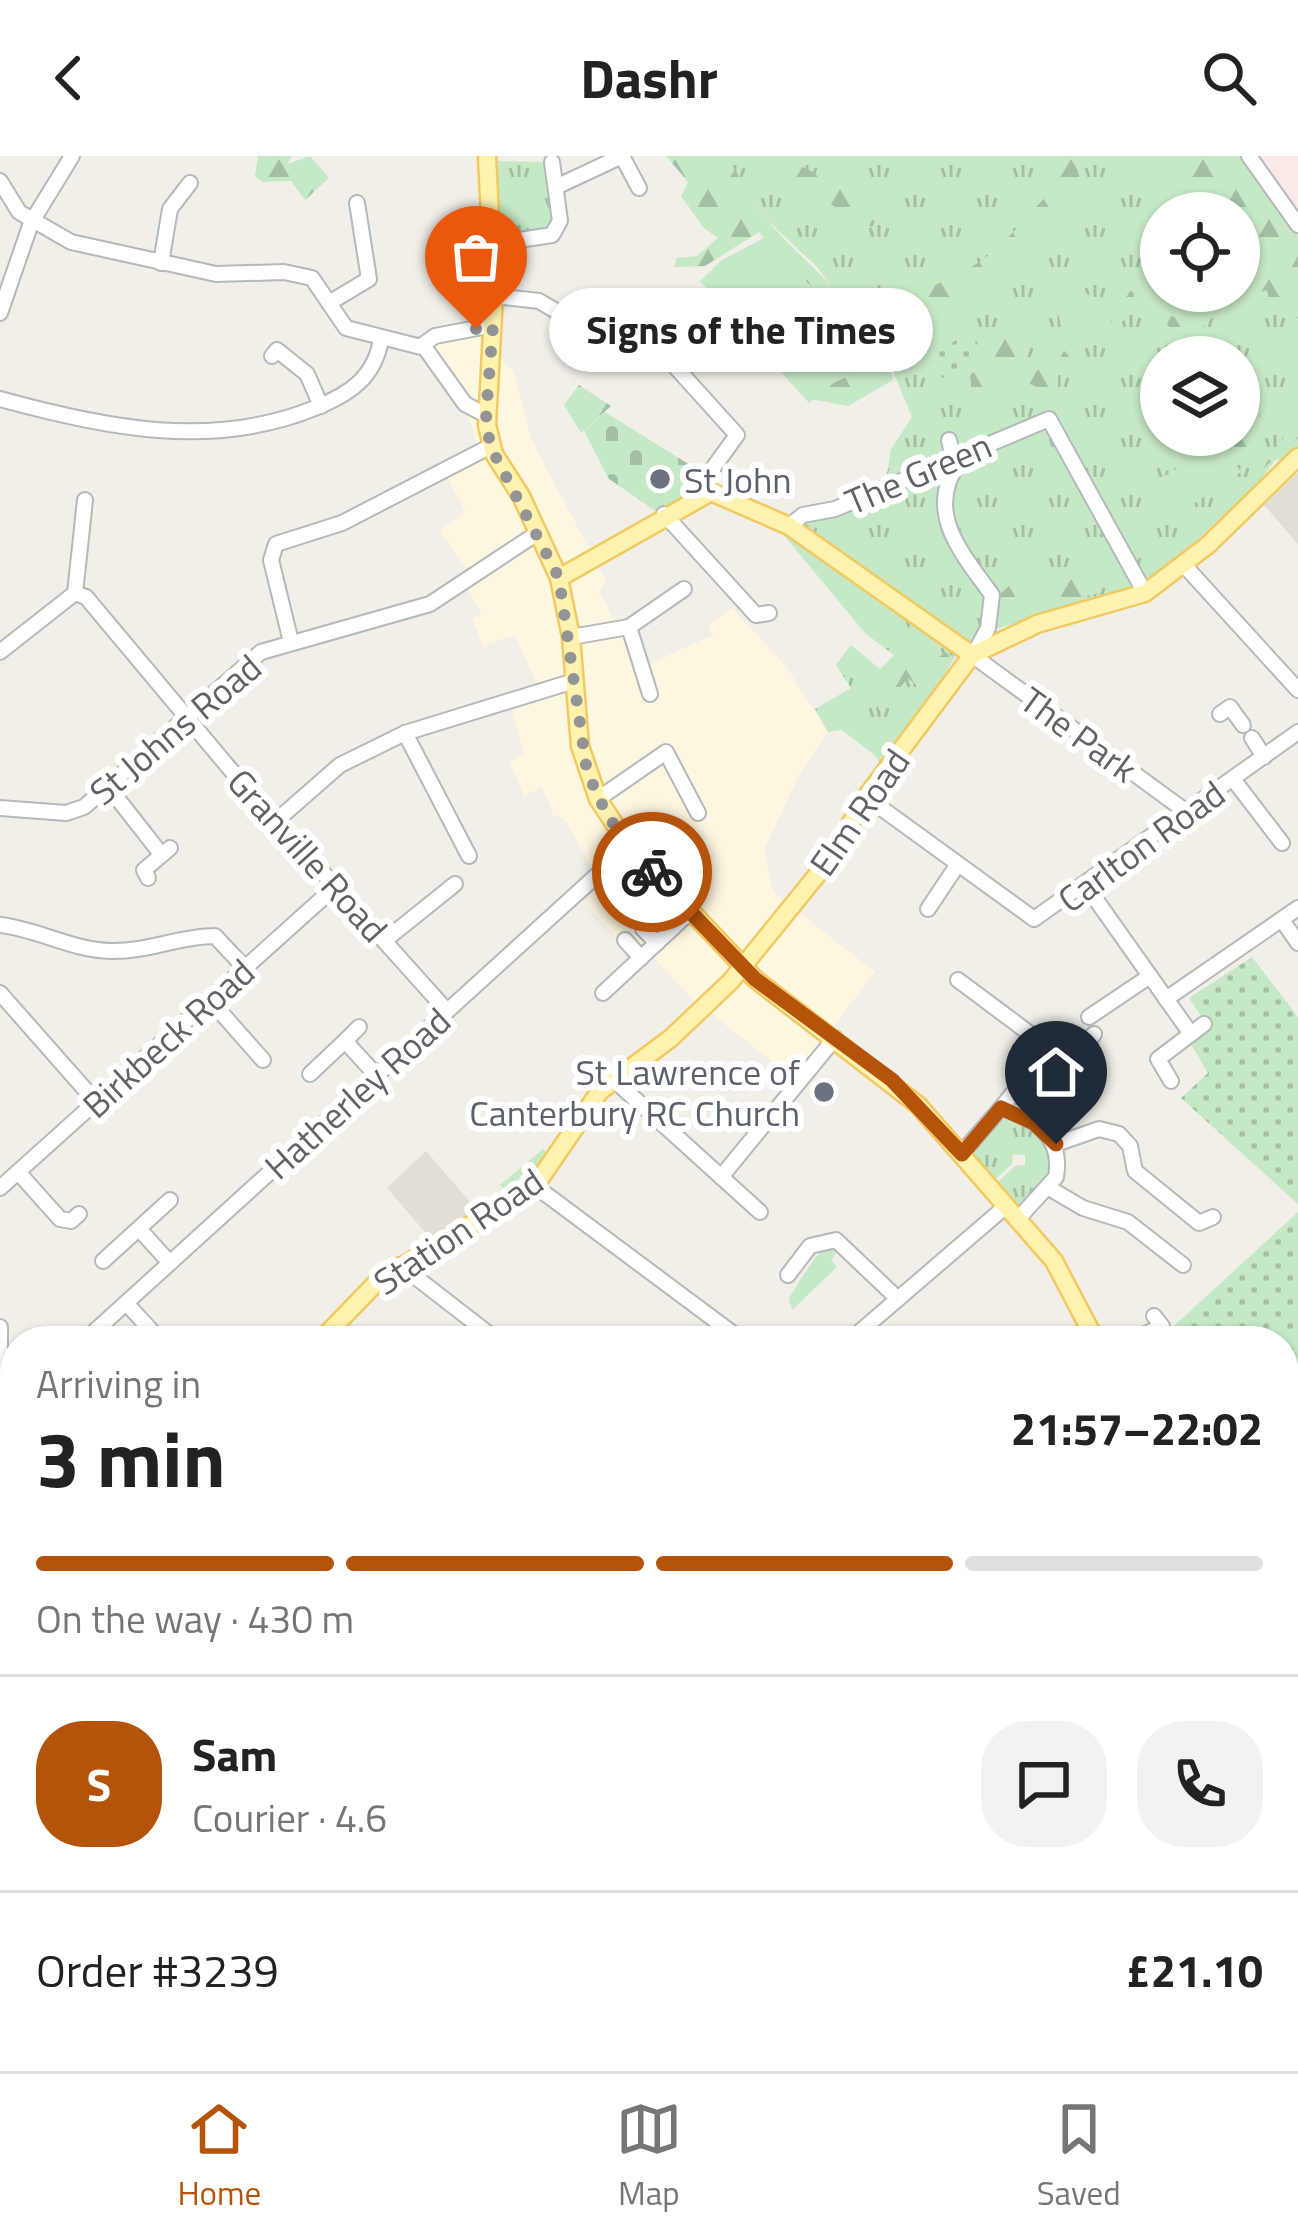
<!DOCTYPE html>
<meta charset="utf-8">
<style>
body{margin:0;font-family:"Titillium Web",sans-serif;background:#f2f2f2;color:#222;height:100vh;display:flex;flex-direction:column;font-size:45px;white-space:nowrap}
*{box-sizing:border-box;margin:0}
p{font-size:39px;color:#767676}
.icon{flex:none;width:66px;height:66px;fill:none;stroke:currentColor;stroke-width:2;stroke-linecap:round;stroke-linejoin:round}
.map{position:relative;flex:1;overflow:hidden}
.drawer{position:absolute;left:0px;top:1170px;width:1299px;height:747px;display:flex;flex-direction:column;background:#fff;border-radius:48px 48px 0 0;box-shadow:0 3px 9px #0004}
.drawer>*{flex:none}
.fabs{position:absolute;left:1140px;top:36px;display:grid;gap:24px}
.fabs a{display:grid;place-items:center;width:120px;height:120px;border-radius:50%;background:#fff;box-shadow:0 3px 9px #0004;font-size:60px}
.pin{position:absolute;display:grid;place-items:center;width:102px;height:102px;color:#fff;margin:-123px -51px;border-radius:50% 50% 50% 0;rotate:-45deg;box-shadow:0 0 12px #0007}
.pin .icon{rotate:45deg}
.courier{position:absolute;display:grid;place-items:center;width:120px;height:120px;margin:-60px;border:9px solid #b45309;border-radius:50%;background:#fff;color:#222;box-shadow:0 3px 15px #0007}
.bubble{position:absolute;height:84px;border-radius:42px;background:#fff;box-shadow:0 3px 9px #0004;font-size:39px;font-weight:700;line-height:84px;text-align:center}
.head em{font-style:normal;font-weight:700}
.head div{display:flex;flex-direction:column-reverse}
.head{display:flex;align-items:center;justify-content:space-between;height:204px;padding:0 36px}
h1{font-size:78px;font-weight:700;line-height:90px}
.bar{display:grid;grid-template-columns:repeat(4,1fr);gap:18px 12px;align-content:center;height:144px;padding:0 36px}
.bar i{height:15px;border-radius:9px;background:#e0e0e0}
.bar .on{background:#b45309}
.bar p{grid-column:span 4}
.line{display:flex;align-items:center;gap:30px;padding:0 36px;border-top:3px solid #e0e0e0}
.line div{flex:1}
.round{display:grid;place-items:center;flex:none;width:126px;height:126px;border-radius:48px;background:#f2f2f2}
header{display:flex;justify-content:space-between;align-items:center;height:156px;padding:0 36px;background:#fff;font-size:54px;font-weight:700}
.menu{display:flex;justify-content:space-around;align-items:center;height:168px;border-top:3px solid #e0e0e0;background:#fff;font-size:33px;color:#767676}
.menu a{display:grid;justify-items:center;gap:6px}
.menu .on{color:#b45309}
.map>svg:first-child{display:block}
.commercial{fill:#fef7e0}
.education{fill:#e1ded6}
.medical{fill:#fce8e6}
.grass{fill:url(#grass-tufts);fill-rule:evenodd}
.forest{fill:url(#forest-firs)}
.cemetery{fill:url(#cemetery-stones)}
.park{fill:url(#park-dots)}
.garden{fill:#c5e8c5}
.lines{fill:none;stroke-linecap:round;stroke-linejoin:round}
.minor-casing{stroke:#b5b8bc;stroke-width:18}
.major-casing{stroke:#f2c960;stroke-width:21}
.minor{stroke:#fff;stroke-width:14}
.major{stroke:#fff2af;stroke-width:16}
.rail{stroke:#b6b7b8;stroke-width:3;stroke-dasharray:3 15;stroke-linecap:butt}
.done{stroke:#929495;stroke-width:12;stroke-dasharray:0 21.6}
.route{stroke:#b45309;stroke-width:15}
.worship-dot{fill:#6b7280;stroke:#fff;stroke-width:4.5}
.labels{text-anchor:middle;dominant-baseline:central;stroke-width:12;stroke-linejoin:round;paint-order:stroke}
.street-label{font-size:36px;fill:#5f6368;stroke:#fff}
.worship-label{font-size:36px;fill:#5b616d;stroke:#fff;text-anchor:start}
</style>
<header><svg class="icon" aria-label="back" viewBox="0 0 24 24"><path d="M15 5l-7 7 7 7"/></svg>Dashr<svg class="icon" aria-label="search" viewBox="0 0 24 24"><circle cx="10" cy="10" r="6"/><path d="M15 15l6 6"/></svg></header>
<div class="map">
<svg width="1298" height="1915" viewBox="0 0 1298 1915">
<defs>
<pattern id="grass-tufts" width="24" height="20" patternUnits="userSpaceOnUse" patternTransform="scale(3)"><rect width="24" height="20" fill="#c5e8c5"/><path d="M3 7l-1-3M5 7V3M7 7l1-3M15 17l-1-3M17 17v-4M19 17l1-3" fill="none" stroke="#a3c0a4"/></pattern>
<pattern id="forest-firs" width="22" height="20" patternUnits="userSpaceOnUse" patternTransform="scale(3)"><rect width="22" height="20" fill="#c5e8c5"/><path d="M5 1l3.5 6h-7zM16 11l3.5 6h-7z" fill="#a3c0a4"/></pattern>
<pattern id="cemetery-stones" width="16" height="16" patternUnits="userSpaceOnUse" patternTransform="scale(3)"><rect width="16" height="16" fill="#c5e8c5"/><path d="M2 7V4a2 2 0 0 1 4 0v3zM10 15v-3a2 2 0 0 1 4 0v3z" fill="#a3c0a4"/></pattern>
<pattern id="park-dots" width="8" height="8" patternUnits="userSpaceOnUse" patternTransform="scale(3)"><rect width="8" height="8" fill="#c5e8c5"/><path d="M2 2h.1M6 6h.1" fill="none" stroke="#a3c0a4" stroke-width="1.8" stroke-linecap="round"/></pattern>
</defs>
<rect width="100%" height="100%" fill="#f1efe8"/>
<g class="commercial">
<path d="M488,175L496,198L513,214L532,285L606,425L599,437L643,511L713,479L708,470L732,452L785,509L828,576L800,617L764,694L773,736L875,816L794,922L696,846L629,776L619,784L584,746L601,729L565,663L554,660L542,631L524,640L510,606L524,598L510,546L540,536L515,479L483,490L472,463L482,458L467,431L475,424L440,375L465,355L445,317L479,300L472,269L433,186Z"/>
<path d="M15,1380V1469L5,1481L0,1477V1396Z"/>
</g>
<g class="education">
<path d="M1298,317V388L1264,349Z"/>
<path d="M426,995L476,1053L431,1083L387,1032Z"/>
<path d="M1111,1902L1119,1915H1011L1003,1903Z"/>
</g>
<path class="medical" d="M1249,0H1298V59Z"/>
<g class="grass">
<path d="M724,0H1246L1298,78V301L1275,304L1254,333L1186,394L1130,435L988,475L972,499L877,438L875,442L940,482L956,499L885,618L876,600L842,574L828,576L815,553L851,532L836,509L851,489L880,513L894,499L865,477L782,377L886,324L891,293L912,261L890,208L818,112L765,62ZM1161,57H1239V135H1161ZM1161,201H1239V279H1161Z"/>
<path d="M494,5L545,6L554,59L545,76L501,80Z"/>
<path d="M1013,963L1031,969L1050,989L1051,1018L1019,1055L995,1029L1015,1010L1025,1009V999L1013,998L1012,1008L992,1026L970,998L998,964Z"/>
<path d="M543,993L552,1003L508,1039L500,1029Z"/>
</g>
<g class="forest">
<path d="M258,0H292L287,8L310,0L329,22L305,44L291,25L262,26L255,20Z"/>
<path d="M666,0H724C741,19 750,43 766,63C805,110 880,161 893,224L848,250L811,243L809,238L876,207L866,184L826,160L759,76L705,110L674,111L677,102L697,100L718,82L704,72L681,40L688,26Z"/>
<path d="M766,0C789,0 863,39 878,60L872,71L772,16Z"/>
<path d="M1048,0H1084L1078,17L1082,30L1068,56L1058,59L1035,88L933,159L910,183L892,190L880,185L878,169C902,135 957,126 990,98C1011,81 1031,56 1050,36L1055,25Z"/>
<path d="M1155,0H1246L1298,84V163L1288,153L1270,148L1267,134L1242,143L1239,57H1209L1201,37L1160,25L1148,11Z"/>
<path d="M1111,125L1133,136L1135,145L1122,166L1111,167L1105,144Z"/>
<path d="M1086,137L1099,146V159L1092,164L1090,184L1063,179L1058,156Z"/>
<path d="M1230,146L1198,175L1195,201H1183L1184,193L1167,168L1171,160L1188,165L1202,154Z"/>
<path d="M1015,162L1034,182L1022,212L1030,214L1041,185L1053,183L1069,200V210L1058,216V231L1073,242L1058,252L1046,250L1040,232L1012,221L996,232L995,282L985,287L975,267L970,219L988,206L995,173Z"/>
<path d="M579,229L611,250L581,277L564,249Z"/>
<path d="M1263,250L1253,288L1272,298L1285,280L1298,273V282L1257,318L1224,279L1243,278Z"/>
<path d="M1085,406L1095,412L1098,437L1004,462L999,439L1017,423Z"/>
<path d="M947,496L952,500L923,542L912,541L916,529L908,522L878,559L876,553L899,506L917,514Z"/>
<path d="M829,1089L839,1093L831,1104L837,1111L792,1154L789,1142C797,1129 817,1095 829,1089Z"/>
</g>
<path class="cemetery" d="M605,256L706,319C692,338 680,350 657,356L609,323L584,275Z"/>
<g class="park">
<path d="M973,177L984,203L942,222L930,196Z"/>
<path d="M1252,801L1298,861V1048L1181,942L1208,917L1189,885L1208,870L1189,842Z"/>
<path d="M1298,1056V1294L1284,1299V1185H1181L1174,1170Z"/>
<path d="M287,1902H519L536,1915H297Z"/>
</g>
<g class="garden">
<path d="M764,82L884,205L836,225L809,247L799,236L700,125L722,104Z"/>
<path d="M1161,251V279L1217,281L1165,316L1137,271Z"/>
<path d="M1219,284L1241,316L1168,365L1146,333Z"/>
</g>
<g class="lines">
<g class="minor-casing">
<g id="minor">
<path d="M622,0L639,32"/>
<path d="M1249,0L1298,69"/>
<path d="M0,25L19,56L71,86L216,118L284,116L312,122L346,172L425,192L465,248L486,259"/>
<path d="M558,30L622,0"/>
<path d="M493,88L552,79L560,65L552,6"/>
<path d="M161,107L170,53L190,27"/>
<path d="M494,140L539,145L595,178L662,196L737,279L690,344"/>
<path d="M329,147L369,123L357,47"/>
<path d="M0,157L31,67L72,0"/>
<path d="M421,190L435,180L493,169"/>
<path d="M272,200L277,194L307,218L321,250"/>
<path d="M0,243C105,272 212,294 315,252C350,238 375,221 381,183"/>
<path d="M949,284L952,298L963,301"/>
<path d="M961,303C923,354 960,395 992,439L988,472L975,496"/>
<path d="M664,358L756,459L769,457"/>
<path d="M789,370L803,359L835,353L1049,263L1145,437"/>
<path d="M1184,409L1298,534"/>
<path d="M75,437L86,441L230,613L447,855"/>
<path d="M75,437L85,344"/>
<path d="M629,471L650,538"/>
<path d="M571,481L629,471L684,433"/>
<path d="M291,486L271,404L276,388L342,367L491,290"/>
<path d="M0,496L75,437"/>
<path d="M972,499L1188,657"/>
<path d="M1220,558L1230,551L1243,569"/>
<path d="M405,577L469,700"/>
<path d="M1252,582L1264,601"/>
<path d="M1233,623L1282,687"/>
<path d="M110,633L161,698"/>
<path d="M866,641L1034,763L1298,576"/>
<path d="M598,643L666,596L698,657"/>
<path d="M0,652L66,657L84,651L261,496L430,448L539,376"/>
<path d="M276,665L340,609L405,577L574,525"/>
<path d="M148,722L144,714L170,692"/>
<path d="M1087,731L1191,878L1204,868"/>
<path d="M928,753L958,708"/>
<path d="M1282,764L1298,787"/>
<path d="M0,769C38,773 71,794 111,795C147,796 180,780 215,780L245,812"/>
<path d="M643,773L657,787"/>
<path d="M625,784L641,802"/>
<path d="M384,785L455,728"/>
<path d="M958,824L1049,892L1001,952"/>
<path d="M0,837L97,947"/>
<path d="M603,837L690,756"/>
<path d="M1166,843L1298,752"/>
<path d="M210,844L263,904"/>
<path d="M1089,861L1150,820"/>
<path d="M345,885L359,871"/>
<path d="M310,918L345,885L376,919"/>
<path d="M613,923L760,1056"/>
<path d="M1023,924L1044,940L1094,878"/>
<path d="M1171,925L1158,903L1191,878"/>
<path d="M1056,988L1099,973L1119,978L1130,990L1135,1015L1199,1067L1213,1061"/>
<path d="M961,998L1001,952C1036,962 1063,981 1056,1021L1017,1064"/>
<path d="M18,1016L60,1063L71,1065L79,1058"/>
<path d="M721,1021L835,882"/>
<path d="M535,1030L743,1185"/>
<path d="M0,1032L335,731"/>
<path d="M1049,1032L1083,1052L1128,1066L1183,1109"/>
<path d="M139,1073L170,1107"/>
<path d="M103,1105L170,1044"/>
<path d="M400,1109L498,1185"/>
<path d="M788,1119L810,1090L836,1084L898,1143"/>
<path d="M126,1147L161,1185"/>
<path d="M0,1171V1219"/>
<path d="M84,1185L629,690"/>
<path d="M849,1185L1005,1051"/>
<path d="M1131,1185L1162,1170L1154,1160"/>
<path d="M0,1231L2,1259L15,1281"/>
<path d="M1284,1362H1298"/>
<path d="M0,1382L15,1395"/>
<path d="M1284,1455L1298,1454"/>
<path d="M1284,1614L1298,1603"/>
<path d="M0,1720L15,1736"/>
<path d="M1284,1819L1298,1813"/>
<path d="M1284,1829L1298,1862"/>
<path d="M140,1902L147,1915"/>
<path d="M678,1902L723,1915"/>
<path d="M63,1915L68,1902"/>
<path d="M656,1915L664,1902"/>
<path d="M966,1915L987,1902"/>
<path d="M1142,1915L1164,1902"/>
</g>
</g>
<g class="major-casing">
<g id="major">
<path d="M487,0L494,140L487,269L494,298L521,340L559,422L571,481L580,590L598,643L629,690L755,823L918,949L1054,1105L1096,1185"/>
<path d="M559,422L711,336L789,370L972,499"/>
<path d="M320,1185L378,1125L535,1030L600,935L671,882L731,825L830,703L866,641L972,499L1037,468L1145,437L1208,389L1298,301"/>
<path d="M0,1496L15,1479"/>
<path d="M1284,1573L1298,1593"/>
</g>
</g>
<use href="#minor" class="minor"/>
<use href="#major" class="major"/>
<g class="rail">
<path d="M0,1607L15,1623"/>
<path d="M260,1902L271,1915"/>
</g>
</g>
<g class="lines">
<path class="done" d="M476,173L493,170L486,259L490,290L559,422L587,616L608,661L652,716"/>
<path class="route" d="M652,716L755,823L892,924L962,998L1001,952L1034,967L1056,988"/>
</g>
<g class="worship-dot">
<circle cx="660" cy="323" r="12"/>
<circle cx="824" cy="936" r="12"/>
</g>
<g class="labels">
<g class="street-label">
<text transform="translate(918 317) rotate(-23)">The Green</text>
<text transform="translate(175 573) rotate(-40)">St Johns Road</text>
<text transform="translate(1079 578) rotate(36)">The Park</text>
<text transform="translate(859 656) rotate(-55)">Elm Road</text>
<text transform="translate(1141 690) rotate(-36)">Carlton Road</text>
<text transform="translate(308 699) rotate(48)">Granville Road</text>
<text transform="translate(168 882) rotate(-42)">Birkbeck Road</text>
<text transform="translate(357 937) rotate(-42)">Hatherley Road</text>
<text transform="translate(458 1075) rotate(-34)">Station Road</text>
</g>
<g class="worship-label">
<text x="684" y="323">St John</text>
<text x="800" y="915" text-anchor="end">St Lawrence of<tspan x="800" dy="41">Canterbury RC Church</tspan></text>
</g>
</g>
</svg>
<div class="fabs">
<a><svg class="icon" aria-label="locate" viewBox="0 0 24 24"><circle cx="12" cy="12" r="6"/><path d="M12 2v4M12 18v4M2 12h4M18 12h4"/></svg></a>
<a><svg class="icon" aria-label="layers" viewBox="0 0 24 24"><path d="M12 4l9 5-9 5-9-5zM3 14l9 5 9-5"/></svg></a>
</div>
<div class="pin" style="left:476px;top:173px;background:#ea580c"><svg class="icon" aria-label="bag" viewBox="0 0 24 24"><path d="M5 8h14l-1 12H6zM9 8a3 3 0 0 1 6 0"/></svg></div>
<div class="pin" style="left:1056px;top:988px;background:#1f2937"><svg class="icon" aria-label="home" viewBox="0 0 24 24"><path d="M3 11l9-7 9 7M6 9v11h12V9"/></svg></div>
<div class="courier" style="left:652px;top:716px"><svg class="icon" aria-label="bike" viewBox="0 0 24 24"><circle cx="6" cy="16" r="4"/><circle cx="18" cy="16" r="4"/><path d="M6 16l4-8h5l3 8M10 8l3 8H6M13 5h3"/></svg></div>
<div class="bubble" style="left:549px;top:132px;width:384px">Signs of the Times</div>
<section class="drawer">
<div class="head"><div><h1>3 min</h1><p>Arriving in</p></div><em>21:57–22:02</em></div>
<div class="bar"><i class="on"></i><i class="on"></i><i class="on"></i><i></i><p>On the way · 430 m</p></div>
<div class="line" style="height:216px"><b class="round" style="background:#b45309;color:#fff">S</b><div><b>Sam</b><p>Courier · 4.6</p></div><a class="round"><svg class="icon" aria-label="chat" viewBox="0 0 24 24"><path d="M4 5h16v11H9l-5 4z"/></svg></a><a class="round"><svg class="icon" aria-label="phone" viewBox="0 0 24 24"><path d="M5 4h4l2 5-3 2q2 4 5 5l2-3 5 2v4C11 20 4 13 5 4z"/></svg></a></div>
<div class="line" style="height:156px"><div>Order #3239</div><b>£21.10</b></div>
</section>
</div>
<nav class="menu">
<a class="on"><svg class="icon" aria-label="home" viewBox="0 0 24 24"><path d="M3 11l9-7 9 7M6 9v11h12V9"/></svg>Home</a>
<a><svg class="icon" aria-label="map" viewBox="0 0 24 24"><path d="M3 6l6-2 6 2 6-2v14l-6 2-6-2-6 2zM9 4v14M15 6v14"/></svg>Map</a>
<a><svg class="icon" aria-label="saved" viewBox="0 0 24 24"><path d="M7 4h10v16l-5-4-5 4z"/></svg>Saved</a>
</nav>
